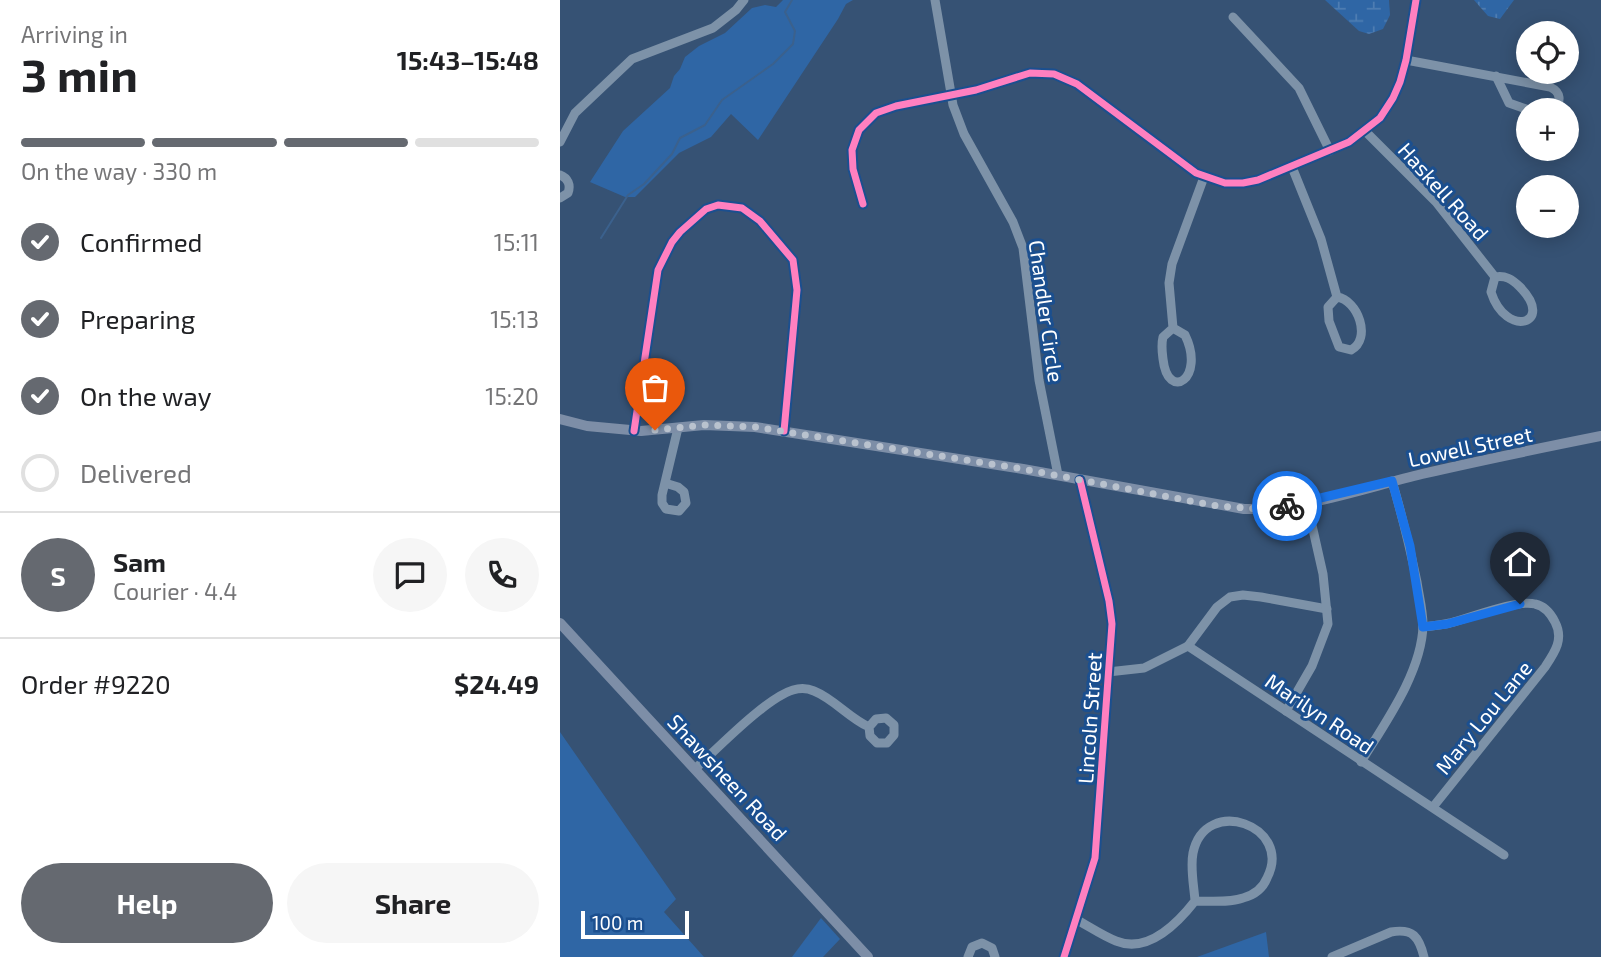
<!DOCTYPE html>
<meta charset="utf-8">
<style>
body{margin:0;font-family:"Exo 2",sans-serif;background:#f6f6f6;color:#202124;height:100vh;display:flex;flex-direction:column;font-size:26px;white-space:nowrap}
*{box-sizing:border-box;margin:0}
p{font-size:23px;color:#757577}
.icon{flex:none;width:38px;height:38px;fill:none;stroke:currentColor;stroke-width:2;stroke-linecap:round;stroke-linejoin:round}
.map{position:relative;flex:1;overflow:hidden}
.details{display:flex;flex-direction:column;background:#fff;width:560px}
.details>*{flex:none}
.controls{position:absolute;left:956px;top:21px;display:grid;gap:14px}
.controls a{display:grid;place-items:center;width:63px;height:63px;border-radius:50%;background:#fff;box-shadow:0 4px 18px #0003;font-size:35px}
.scale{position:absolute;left:21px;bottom:18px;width:108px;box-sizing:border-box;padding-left:7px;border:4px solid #fff;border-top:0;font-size:19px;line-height:24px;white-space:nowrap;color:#fff;-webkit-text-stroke:5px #1b4f8f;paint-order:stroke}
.pin{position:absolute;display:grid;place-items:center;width:60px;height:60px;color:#fff;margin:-72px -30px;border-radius:50% 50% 50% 0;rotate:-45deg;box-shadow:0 0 7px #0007}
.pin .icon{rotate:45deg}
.courier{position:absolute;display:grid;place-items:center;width:70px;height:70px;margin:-35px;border:5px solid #1a73e8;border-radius:50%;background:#fff;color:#222;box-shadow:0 2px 9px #0007}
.head em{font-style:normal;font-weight:700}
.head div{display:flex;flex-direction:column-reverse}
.head{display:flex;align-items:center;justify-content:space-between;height:119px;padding:0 21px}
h1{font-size:46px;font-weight:700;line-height:52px}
.bar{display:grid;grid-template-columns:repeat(4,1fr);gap:10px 7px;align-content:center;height:84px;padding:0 21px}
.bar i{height:9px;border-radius:5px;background:#e0e0e0}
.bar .active{background:#656970}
.bar p{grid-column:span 4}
.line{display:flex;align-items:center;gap:18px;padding:0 21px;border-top:2px solid #e0e0e0}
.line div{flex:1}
.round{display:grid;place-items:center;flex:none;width:74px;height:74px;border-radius:37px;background:#f6f6f6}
ol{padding:0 21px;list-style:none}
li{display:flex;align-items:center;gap:21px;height:77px}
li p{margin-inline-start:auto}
li .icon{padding:7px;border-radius:50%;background:#656970;color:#fff;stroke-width:4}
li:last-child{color:#757577}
li i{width:38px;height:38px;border:4px solid #e0e0e0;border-radius:50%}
.action{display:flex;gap:14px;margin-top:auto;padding:14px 21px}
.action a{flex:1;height:80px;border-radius:42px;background:#656970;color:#fff;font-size:28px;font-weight:700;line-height:80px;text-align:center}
.action a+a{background:#f6f6f6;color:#202124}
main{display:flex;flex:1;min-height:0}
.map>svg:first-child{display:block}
.green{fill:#2f66a5}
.wetland{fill:url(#wetland-marsh)}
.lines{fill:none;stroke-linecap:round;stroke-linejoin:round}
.stream{stroke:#3b618d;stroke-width:2}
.minor{stroke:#7d92a8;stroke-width:9}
.major{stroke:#7d8ea7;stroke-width:10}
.cycleway-casing{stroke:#1b4f8f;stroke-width:11}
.cycleway{stroke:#ff80c0;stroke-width:7}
.done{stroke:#b9c2ce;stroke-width:7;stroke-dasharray:0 12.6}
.route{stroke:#1a73e8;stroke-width:9}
.labels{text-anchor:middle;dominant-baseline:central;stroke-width:6;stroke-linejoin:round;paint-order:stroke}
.street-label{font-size:21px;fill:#fff;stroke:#1b4f8f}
</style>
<main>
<section class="details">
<div class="head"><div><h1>3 min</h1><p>Arriving in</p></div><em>15:43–15:48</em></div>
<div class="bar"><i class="active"></i><i class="active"></i><i class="active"></i><i></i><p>On the way · 330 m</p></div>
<ol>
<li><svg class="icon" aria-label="check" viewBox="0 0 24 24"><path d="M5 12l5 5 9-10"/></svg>Confirmed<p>15:11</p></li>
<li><svg class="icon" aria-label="check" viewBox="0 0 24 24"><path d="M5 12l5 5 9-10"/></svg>Preparing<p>15:13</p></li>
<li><svg class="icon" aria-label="check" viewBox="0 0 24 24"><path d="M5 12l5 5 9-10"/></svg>On the way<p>15:20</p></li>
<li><i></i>Delivered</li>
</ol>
<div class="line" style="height:126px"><b class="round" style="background:#656970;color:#fff">S</b><div><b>Sam</b><p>Courier · 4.4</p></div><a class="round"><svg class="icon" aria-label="chat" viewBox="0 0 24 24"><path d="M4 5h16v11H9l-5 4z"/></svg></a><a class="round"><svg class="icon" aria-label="phone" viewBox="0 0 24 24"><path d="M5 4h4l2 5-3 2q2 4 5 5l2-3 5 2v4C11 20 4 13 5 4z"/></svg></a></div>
<div class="line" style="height:91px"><div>Order #9220</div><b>$24.49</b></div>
<div class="action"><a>Help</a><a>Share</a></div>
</section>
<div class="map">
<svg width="1041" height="957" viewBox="0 0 1041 957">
<defs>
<pattern id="wetland-marsh" width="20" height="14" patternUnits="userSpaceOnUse" patternTransform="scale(1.75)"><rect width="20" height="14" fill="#2f66a5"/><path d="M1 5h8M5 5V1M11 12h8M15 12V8" fill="none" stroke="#4e7db2"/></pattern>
</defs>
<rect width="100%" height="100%" fill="#365274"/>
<g class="green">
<path d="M223,0H293L286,4L278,19L198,140L171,114L151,137L119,153L75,197H65L30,182L63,131L110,88L114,76L120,69L125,57L139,46L165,33L192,8L205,5L216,7Z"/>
<path d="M0,732L116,899L104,912L144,957H0Z"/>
<path d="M261,918L280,939L263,957H232Z"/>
<path d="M706,932L709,957H637Z"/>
</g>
<g class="wetland">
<path d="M765,0H829L830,15L823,29L809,34L799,31Z"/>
<path d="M914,0H954L940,19L928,16Z"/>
</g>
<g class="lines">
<path class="stream" d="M41,238L68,195L84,184L112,154L120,138L145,125L162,100L213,64L233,44L235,31L225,12L232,0"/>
<g class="minor">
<path d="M375,0L393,105L404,134L453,222L463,248L479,380L498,475"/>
<path d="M673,17L739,88L770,151"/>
<path d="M846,60L990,87C1001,92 1002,102 993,110"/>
<path d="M936,76L949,103L969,110"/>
<path d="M805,131L876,202L935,277C945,275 952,279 960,287C996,324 946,339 931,292L935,277"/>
<path d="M0,142L15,113L72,59L153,28L176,10L184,0"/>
<path d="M732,167L761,239L777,297C798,300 812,339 791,350L779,347L769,321L768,307L777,297"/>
<path d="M0,175C8,178 11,185 8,193L0,198"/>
<path d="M303,204L293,169L292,150L299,130L316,113L336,106L416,90L470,73L494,74L517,84L636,173L665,183H683L698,180L789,142L820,118L833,98L840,82L846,60L856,0"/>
<path d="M613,328L603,337C601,345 602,351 603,359C608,403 646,378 625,335L613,328L609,283L612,264L644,177"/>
<path d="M74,431L98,270L112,242L120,232L146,209L158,205L182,208L200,221L233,260L237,290L224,431"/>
<path d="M105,483L118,487L124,492L126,503L119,511L106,509L102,503V495L118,428"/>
<path d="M863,627C872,626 881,625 890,623C910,618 957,599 975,604C984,606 991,614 995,622C1004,639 995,652 985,667L873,807"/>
<path d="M628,646L657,607L670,597L683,595L701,597L767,609"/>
<path d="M548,672L584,668L628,646L944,855"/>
<path d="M726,711L752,666L768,624L763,574L747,503"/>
<path d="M801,762C825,723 862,672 863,625C863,610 859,596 857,582C850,548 842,515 832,481"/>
<path d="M135,769C157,749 206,698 233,690C240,688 247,688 254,691C274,699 289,718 309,727L316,719L326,718L334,725V735L327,743H317L310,736L309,727"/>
<path d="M517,920C530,927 543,936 556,941C588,954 617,924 635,901C634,886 630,868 633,853C645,794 734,826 707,878C703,888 694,895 683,898C669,903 651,901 635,901"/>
<path d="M408,957L412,947L422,943L432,948L435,957"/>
<path d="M504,957L535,858L552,624L549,601L520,480"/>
<path d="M772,957L831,932C853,928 859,937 864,957"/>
</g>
<g class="major">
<path d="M0,419L27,426L81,431L144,425L195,427L463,469L684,509C745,510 804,488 862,474C922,460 981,448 1041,436"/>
<path d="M0,623L308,957"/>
</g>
<g class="cycleway-casing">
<g id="cycleway">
<path d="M303,204L293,169L292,150L299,130L316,113L336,106L416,90L470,73L494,74L517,84L636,173L665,183H683L698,180L789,142L820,118L833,98L840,82L846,60L856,0"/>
<path d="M74,431L98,270L112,242L120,232L146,209L158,205L182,208L200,221L233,260L237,290L224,431"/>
<path d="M504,957L535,858L552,624L549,601L520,480"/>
</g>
</g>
<use href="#cycleway" class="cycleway"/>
</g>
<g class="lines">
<path class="done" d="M95,430L144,425L195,427L463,469L657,506L700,509L727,506"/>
<path class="route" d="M727,506L832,481L850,546L863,627L887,624L960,604"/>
</g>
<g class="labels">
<g class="street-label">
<text transform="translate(884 191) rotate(48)">Haskell Road</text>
<text transform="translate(487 311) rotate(82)">Chandler Circle</text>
<text transform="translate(910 446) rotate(-12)">Lowell Street</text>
<text transform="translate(760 713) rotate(34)">Marilyn Road</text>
<text transform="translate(923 717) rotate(-51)">Mary Lou Lane</text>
<text transform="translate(529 718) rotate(-86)">Lincoln Street</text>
<text transform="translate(168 777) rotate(47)">Shawsheen Road</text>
</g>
</g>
</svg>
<div class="controls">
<a><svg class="icon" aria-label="locate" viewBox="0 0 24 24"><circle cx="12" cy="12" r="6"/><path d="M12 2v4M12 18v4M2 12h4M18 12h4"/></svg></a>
<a>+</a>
<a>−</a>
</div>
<div class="scale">100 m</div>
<div class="pin" style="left:95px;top:430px;background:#ea580c"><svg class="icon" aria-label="bag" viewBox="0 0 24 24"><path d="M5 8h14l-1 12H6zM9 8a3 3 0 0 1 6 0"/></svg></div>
<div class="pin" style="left:960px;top:604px;background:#1f2937"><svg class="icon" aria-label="home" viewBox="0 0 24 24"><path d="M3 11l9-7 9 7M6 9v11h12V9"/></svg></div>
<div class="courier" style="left:727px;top:506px"><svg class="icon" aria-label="bike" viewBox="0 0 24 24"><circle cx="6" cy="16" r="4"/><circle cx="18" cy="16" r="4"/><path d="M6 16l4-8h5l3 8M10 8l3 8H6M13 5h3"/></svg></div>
</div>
</main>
